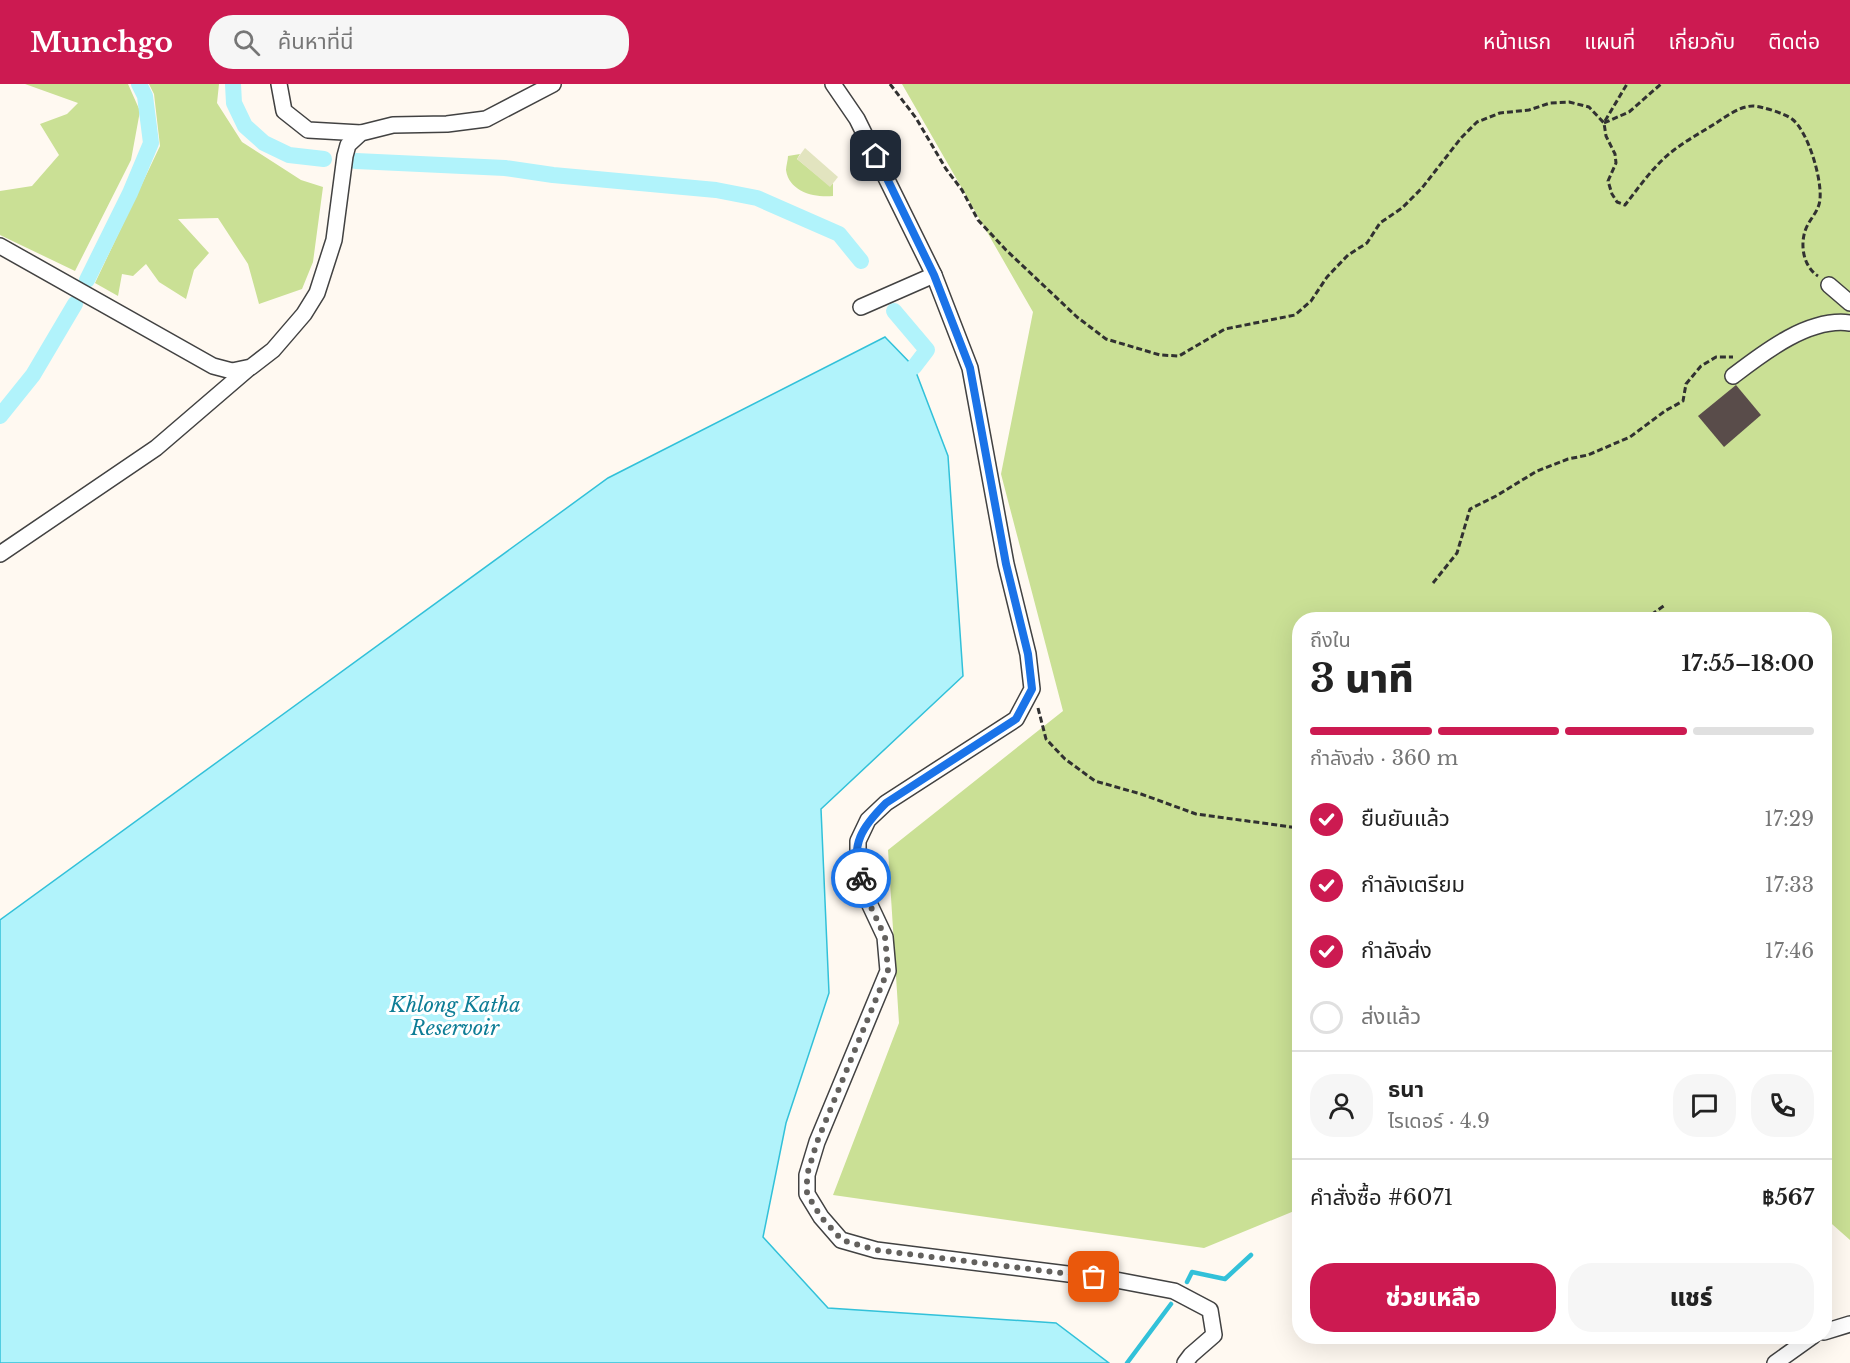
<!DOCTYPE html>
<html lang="th">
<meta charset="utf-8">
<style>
body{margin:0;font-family:"Libre Baskerville","Noto Sans Thai",serif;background:#f6f6f6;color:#222;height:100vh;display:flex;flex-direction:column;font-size:22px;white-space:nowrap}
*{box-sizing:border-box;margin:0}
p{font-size:20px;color:#767676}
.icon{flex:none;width:33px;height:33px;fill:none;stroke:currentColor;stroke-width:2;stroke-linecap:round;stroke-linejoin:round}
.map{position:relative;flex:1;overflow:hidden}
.side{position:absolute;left:1292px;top:528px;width:540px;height:732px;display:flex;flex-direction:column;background:#fff;border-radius:24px;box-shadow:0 6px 24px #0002}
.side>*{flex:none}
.pin{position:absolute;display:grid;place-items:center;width:51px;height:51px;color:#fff;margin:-26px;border-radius:12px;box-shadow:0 3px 9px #0006}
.courier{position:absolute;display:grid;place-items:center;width:60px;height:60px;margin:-30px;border:4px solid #1a73e8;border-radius:50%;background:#fff;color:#222;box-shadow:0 2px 8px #0007}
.summary em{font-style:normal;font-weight:800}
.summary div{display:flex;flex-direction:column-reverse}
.summary{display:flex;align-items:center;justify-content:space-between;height:102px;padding:0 18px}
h1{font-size:39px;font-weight:800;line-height:45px}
.bar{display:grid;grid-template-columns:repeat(4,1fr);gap:9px 6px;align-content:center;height:72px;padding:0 18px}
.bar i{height:8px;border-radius:4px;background:#e0e0e0}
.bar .active{background:#cc1a51}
.bar p{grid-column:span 4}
.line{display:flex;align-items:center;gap:15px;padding:0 18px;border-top:2px solid #e0e0e0}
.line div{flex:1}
.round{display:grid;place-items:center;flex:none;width:63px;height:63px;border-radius:24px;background:#f6f6f6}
ol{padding:0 18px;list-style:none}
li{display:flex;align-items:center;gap:18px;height:66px}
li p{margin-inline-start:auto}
li .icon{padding:6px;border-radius:50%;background:#cc1a51;color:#fff;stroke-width:4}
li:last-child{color:#767676}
li i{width:33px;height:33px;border:3px solid #e0e0e0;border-radius:50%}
.button{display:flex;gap:12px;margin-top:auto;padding:12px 18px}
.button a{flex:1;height:69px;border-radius:24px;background:#cc1a51;color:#fff;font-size:24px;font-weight:800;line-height:69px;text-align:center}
.button a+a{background:#f6f6f6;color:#222}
header{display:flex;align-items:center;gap:36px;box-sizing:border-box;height:84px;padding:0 30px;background:#cc1a51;color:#fff}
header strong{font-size:28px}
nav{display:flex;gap:33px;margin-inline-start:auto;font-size:21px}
.search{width:420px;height:54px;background:#f6f6f6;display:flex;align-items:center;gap:15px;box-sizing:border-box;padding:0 21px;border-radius:24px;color:#767676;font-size:22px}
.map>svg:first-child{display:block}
.forest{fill:#cae095}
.cemetery{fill:#e2e4bf}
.water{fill:#b1f3fb;stroke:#32c1d9;stroke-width:1.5}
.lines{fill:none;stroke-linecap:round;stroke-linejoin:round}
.stream{stroke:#32c1d9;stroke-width:4.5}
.canal{stroke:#b1f3fb;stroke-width:16}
.building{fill:#594c4a}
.minor-casing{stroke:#424242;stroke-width:18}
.path{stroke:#313131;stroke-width:3;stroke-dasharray:6 3;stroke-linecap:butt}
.minor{stroke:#fff;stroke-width:15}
.done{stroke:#63615e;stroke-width:6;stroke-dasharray:0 10.8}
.route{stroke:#1a73e8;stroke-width:8}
.labels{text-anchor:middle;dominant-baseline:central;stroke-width:6;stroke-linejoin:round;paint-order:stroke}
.water-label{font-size:20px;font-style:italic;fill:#0e7d96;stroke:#fff}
</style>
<header>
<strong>Munchgo</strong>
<div class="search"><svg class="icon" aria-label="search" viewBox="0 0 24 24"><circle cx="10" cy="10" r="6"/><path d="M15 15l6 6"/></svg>ค้นหาที่นี่</div>
<nav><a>หน้าแรก</a><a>แผนที่</a><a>เกี่ยวกับ</a><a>ติดต่อ</a></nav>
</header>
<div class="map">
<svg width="1850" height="1279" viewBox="0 0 1850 1279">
<rect width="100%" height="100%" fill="#fff9f1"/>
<g class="forest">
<path d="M25,0H128L140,27L131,76L75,187L0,151V107L32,102L59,71L40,40L67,30L78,19Z"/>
<path d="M149,0H219L217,19L242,58L301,96L323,103L313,178L302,205L259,220L248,180L218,134L178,135L209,169L194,186L186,215L159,198L146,180L133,192L122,190L118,212L95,199L160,62L154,10Z"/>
<path d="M902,0H1850V1156L1824,1133V536H1299V1125L1204,1164L833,1111L899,939L888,766L1063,627L1001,390L1033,228Z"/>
<path d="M800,70L797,75L830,102L833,99V112C815,114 789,108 786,86C786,82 788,76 788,72Z"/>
</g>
<path class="cemetery" d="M805,64L838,93L830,103L797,75Z"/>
<path class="water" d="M885,253L914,283L948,372L963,592L821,725L829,909L786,1039L763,1153L828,1224L1056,1239L1109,1279H0V836L608,394Z"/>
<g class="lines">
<g class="stream">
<path d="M1187,1198L1192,1188L1225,1195L1251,1171"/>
<path d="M1127,1279L1171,1220"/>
</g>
<g class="canal">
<path d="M233,0L234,19L245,42L264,59L289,71L324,75"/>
<path d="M356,77L505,84L553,91L716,106L757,114L839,150L861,177"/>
<path d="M87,196L130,109L151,59L145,12L139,0"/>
<path d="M894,227L927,266L914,283"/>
<path d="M0,332L33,291L75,220"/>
</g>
</g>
<path class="building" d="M1736,301L1761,331L1724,363L1698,332Z"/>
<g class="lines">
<g class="minor-casing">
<g id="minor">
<path d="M279,0L284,27L308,46L361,49"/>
<path d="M833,0L857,35L934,191L970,284L1006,480L1028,570L1032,605L1016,635L886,719L868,736L858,757V786L869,819L885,853L888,887L817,1058L807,1091V1110L821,1133L841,1156L876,1166L1116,1196L1174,1207L1210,1226L1214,1251L1191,1271L1185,1279"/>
<path d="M0,162L213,282L232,287L251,283L273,266L304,230L317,209L334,156L345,72L348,61L361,49L393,41L447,40L486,35L553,0"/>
<path d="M1829,201L1850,219"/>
<path d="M861,223L934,191"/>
<path d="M1733,292C1763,269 1809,233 1850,239"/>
<path d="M0,470L156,364L248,285"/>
<path d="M1824,1248L1850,1240"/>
<path d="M1775,1279L1813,1252"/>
</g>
</g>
<g class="path">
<path d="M890,0L916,34L946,85L962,106L978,136L1006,166L1077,233L1106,255L1160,271L1179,272L1225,245L1295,231L1311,217L1327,193L1348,171L1367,159L1380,139L1402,124L1422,104L1461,54L1477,38L1500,29L1529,26L1550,19L1569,18L1589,23L1604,39L1606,52L1615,70L1616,79L1608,97L1612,110L1617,118L1625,121C1640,102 1654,81 1674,66C1687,56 1702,48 1716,39C1727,32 1740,22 1753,22C1761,22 1786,30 1792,35C1808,47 1822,95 1820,115C1819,128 1809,135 1805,147C1800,163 1804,183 1818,192"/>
<path d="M1605,37L1627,0"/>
<path d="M1604,39L1629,28L1661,0"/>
<path d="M1433,499L1457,469L1470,425L1496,412L1537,387L1568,375L1588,371L1630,353L1665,327L1683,317L1686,300L1701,282L1716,273H1733"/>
<path d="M1644,536L1665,521"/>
<path d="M1038,624L1046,655L1065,675L1095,697L1141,710L1196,730L1299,744"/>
</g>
<use href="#minor" class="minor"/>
</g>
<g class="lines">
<path class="done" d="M861,794L869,819L885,853L888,886L817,1058L807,1091V1110L821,1133L842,1156L876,1166L1094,1193"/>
<path class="route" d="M861,794C849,761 863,742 886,719L1016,635L1032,605L1028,570L1006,480L970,284L934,191L876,72"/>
</g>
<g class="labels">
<g class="water-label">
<text x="455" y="921">Khlong Katha<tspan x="455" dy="23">Reservoir</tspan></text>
</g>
</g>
</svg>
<div class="pin" style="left:1094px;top:1193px;background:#ea580c"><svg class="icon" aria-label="bag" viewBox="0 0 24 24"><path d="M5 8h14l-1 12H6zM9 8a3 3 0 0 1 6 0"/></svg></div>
<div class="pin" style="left:876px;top:72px;background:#1f2937"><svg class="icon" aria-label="home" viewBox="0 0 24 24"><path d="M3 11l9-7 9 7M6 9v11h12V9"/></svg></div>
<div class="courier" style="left:861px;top:794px"><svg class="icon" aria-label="bike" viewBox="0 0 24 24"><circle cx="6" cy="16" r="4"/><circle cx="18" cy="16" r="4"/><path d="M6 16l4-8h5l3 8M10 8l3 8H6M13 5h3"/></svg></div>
<section class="side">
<div class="summary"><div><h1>3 นาที</h1><p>ถึงใน</p></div><em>17:55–18:00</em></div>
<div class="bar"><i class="active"></i><i class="active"></i><i class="active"></i><i></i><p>กำลังส่ง · 360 m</p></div>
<ol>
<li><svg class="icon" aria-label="check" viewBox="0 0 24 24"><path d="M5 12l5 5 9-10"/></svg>ยืนยันแล้ว<p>17:29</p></li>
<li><svg class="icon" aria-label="check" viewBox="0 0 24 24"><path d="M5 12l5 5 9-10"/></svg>กำลังเตรียม<p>17:33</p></li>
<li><svg class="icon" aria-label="check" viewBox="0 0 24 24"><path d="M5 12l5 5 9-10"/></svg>กำลังส่ง<p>17:46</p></li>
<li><i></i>ส่งแล้ว</li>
</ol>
<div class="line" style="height:108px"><a class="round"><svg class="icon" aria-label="person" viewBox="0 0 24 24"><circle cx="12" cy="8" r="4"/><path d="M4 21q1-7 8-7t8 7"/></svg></a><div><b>ธนา</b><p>ไรเดอร์ · 4.9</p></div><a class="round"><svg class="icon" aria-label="chat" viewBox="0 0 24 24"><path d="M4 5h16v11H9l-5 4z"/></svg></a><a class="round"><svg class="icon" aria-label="phone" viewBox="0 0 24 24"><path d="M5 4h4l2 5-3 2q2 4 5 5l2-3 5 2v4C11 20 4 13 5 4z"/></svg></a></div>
<div class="line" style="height:78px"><div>คำสั่งซื้อ #6071</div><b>฿567</b></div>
<div class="button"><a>ช่วยเหลือ</a><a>แชร์</a></div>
</section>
</div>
